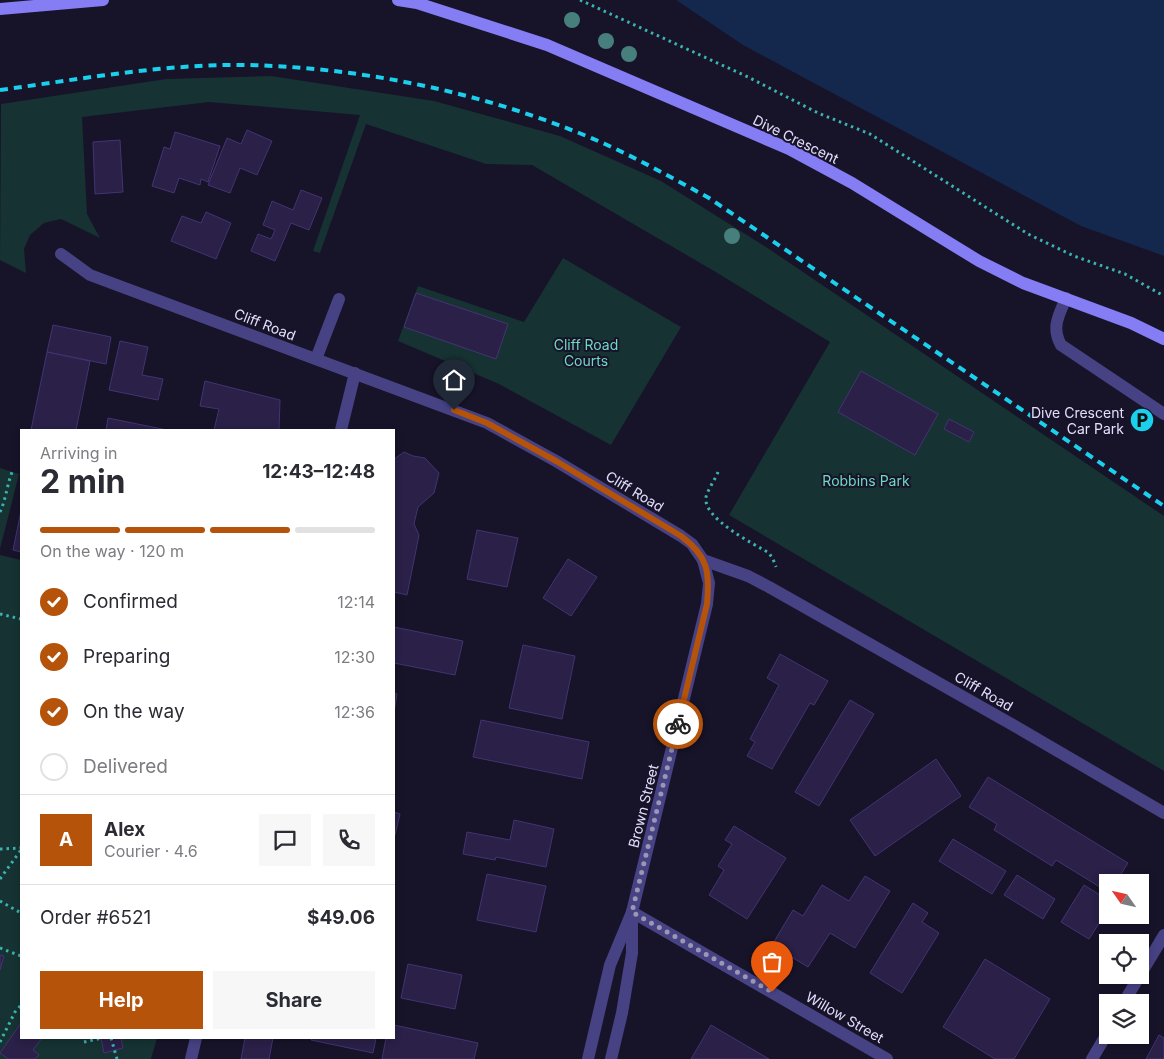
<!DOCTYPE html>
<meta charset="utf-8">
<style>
body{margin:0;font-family:Inter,sans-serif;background:#f7f7f7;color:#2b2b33;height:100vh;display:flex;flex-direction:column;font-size:19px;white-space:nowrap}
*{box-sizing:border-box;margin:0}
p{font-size:16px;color:#7c7c81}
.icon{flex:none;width:28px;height:28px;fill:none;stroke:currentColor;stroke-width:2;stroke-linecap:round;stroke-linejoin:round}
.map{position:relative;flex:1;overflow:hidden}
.side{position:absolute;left:20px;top:429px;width:375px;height:610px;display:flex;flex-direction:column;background:#fff;border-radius:0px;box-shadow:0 2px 8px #0003}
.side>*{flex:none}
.needle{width:32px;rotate:304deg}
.tools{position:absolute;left:1099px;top:874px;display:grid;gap:10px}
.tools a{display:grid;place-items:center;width:50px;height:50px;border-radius:0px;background:#fff;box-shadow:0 2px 8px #0003;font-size:25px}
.pin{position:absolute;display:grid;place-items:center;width:42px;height:42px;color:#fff;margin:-51px -21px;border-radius:50% 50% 50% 0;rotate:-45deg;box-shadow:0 0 5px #0007}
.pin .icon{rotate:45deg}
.courier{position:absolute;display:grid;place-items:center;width:50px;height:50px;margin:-25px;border:4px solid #b45309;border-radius:50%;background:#fff;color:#222;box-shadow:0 1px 6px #0007}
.overview em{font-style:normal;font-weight:700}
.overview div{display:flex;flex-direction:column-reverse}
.overview{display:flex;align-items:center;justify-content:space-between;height:85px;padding:0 20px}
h1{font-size:32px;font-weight:700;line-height:38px}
.bar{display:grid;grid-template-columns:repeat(4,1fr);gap:8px 5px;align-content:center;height:60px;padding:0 20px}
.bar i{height:6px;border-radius:4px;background:#e1e1e2}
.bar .active{background:#b45309}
.bar p{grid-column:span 4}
.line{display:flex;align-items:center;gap:12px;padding:0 20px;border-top:1px solid #e1e1e2}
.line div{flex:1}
.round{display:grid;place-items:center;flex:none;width:52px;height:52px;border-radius:0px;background:#f7f7f7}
ol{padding:0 20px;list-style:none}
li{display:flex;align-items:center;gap:15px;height:55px}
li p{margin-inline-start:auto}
li .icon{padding:5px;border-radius:50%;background:#b45309;color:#fff;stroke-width:4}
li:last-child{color:#7c7c81}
li i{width:28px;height:28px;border:2px solid #e1e1e2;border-radius:50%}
.button{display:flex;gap:10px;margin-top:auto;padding:10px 20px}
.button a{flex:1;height:58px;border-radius:0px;background:#b45309;color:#fff;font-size:20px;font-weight:700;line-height:58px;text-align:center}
.button a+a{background:#f7f7f7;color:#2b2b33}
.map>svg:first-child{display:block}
.green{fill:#163232}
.water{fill:#14274c}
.building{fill:#2a2048;stroke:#433472}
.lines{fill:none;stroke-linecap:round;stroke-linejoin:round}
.path{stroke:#3bb3b0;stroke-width:3;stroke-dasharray:2.5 4;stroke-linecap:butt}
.service{stroke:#474284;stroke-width:12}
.minor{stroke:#474284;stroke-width:12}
.tertiary{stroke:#474284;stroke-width:12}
.secondary{stroke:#847df4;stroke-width:12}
.rail{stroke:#1ad0ec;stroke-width:4;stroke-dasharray:8 6;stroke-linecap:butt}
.tree{fill:#477f7d}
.done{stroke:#9b97b2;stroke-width:5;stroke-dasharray:0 9}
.route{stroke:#b45309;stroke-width:6}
.labels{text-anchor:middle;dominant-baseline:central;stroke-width:4;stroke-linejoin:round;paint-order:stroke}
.street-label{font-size:14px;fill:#e2defc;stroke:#171329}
.park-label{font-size:14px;fill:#6ed8c1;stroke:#171329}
.poi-label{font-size:14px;fill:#e2defc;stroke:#171329;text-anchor:end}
</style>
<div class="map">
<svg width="1164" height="1059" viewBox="0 0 1164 1059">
<rect width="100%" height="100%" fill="#171329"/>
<g class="green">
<path d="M271,76L434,101L560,136L661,181L769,249L1164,516V771L729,515L830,342L714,271L532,165L486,164L366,124L320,253L313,251L360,115L209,102L82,117L87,214L100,238L61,219L44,223L30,235L24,249L26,273L0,260L1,104L166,79Z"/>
<path d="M563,258L681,327L611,445L499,384L398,341L418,286L524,322Z"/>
<path d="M0,468L19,474L0,549Z"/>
<path d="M0,555L21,560V1038H157L151,1059H0Z"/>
</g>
<path class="water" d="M676,0H1164V256L1081,226L743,45Z"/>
<g class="building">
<path d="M247,130L272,141L257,175L240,168L230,193L208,185L227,138L241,144Z"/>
<path d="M175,132L220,146L208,182L201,179L200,185L179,178L174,193L152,186L164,147L170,149Z"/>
<path d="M120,140L123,192L95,194L93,142Z"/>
<path d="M301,190L322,198L309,230L291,223L275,261L251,251L258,234L271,239L275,230L263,225L272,201L293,210Z"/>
<path d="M206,212L231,223L216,259L171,241L182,216L201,223Z"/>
<path d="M416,293L508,324L496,359L404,327Z"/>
<path d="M53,325L111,337L106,364L47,352Z"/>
<path d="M120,341L148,347L142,375L163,379L158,400L109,390Z"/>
<path d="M47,352L90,361L76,430H31Z"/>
<path d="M861,371L938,414L915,455L838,412Z"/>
<path d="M205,381L280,400L279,430H214L219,409L200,406Z"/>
<path d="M108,418L167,430H106Z"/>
<path d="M949,419L974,432L969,442L944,429Z"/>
<path d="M404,452L413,456L425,458L439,473L434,493L418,507L414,524L419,535L407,595L394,592V459Z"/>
<path d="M21,511V552L13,550Z"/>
<path d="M477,530L518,538L507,587L467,579Z"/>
<path d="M568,559L597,577L571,616L543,598Z"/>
<path d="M394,627L463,641L455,675L394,663Z"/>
<path d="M523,645L575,656L562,719L509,708Z"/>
<path d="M780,654L828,681L814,705L810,703L772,769L747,756L755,742L750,739L779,685L767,678Z"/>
<path d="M394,693L397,694L394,712Z"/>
<path d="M850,700L874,714L819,806L795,792Z"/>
<path d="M481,720L589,742L582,779L473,757Z"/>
<path d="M936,759L961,796L875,856L850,820Z"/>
<path d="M988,777L1128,863L1116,882H1108V892L1056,860L1052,866L994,830L997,824L969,807Z"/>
<path d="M394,812L400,814L395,835L394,834Z"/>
<path d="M514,820L554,829L546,867L496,857L495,860L463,854L467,832L510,840Z"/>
<path d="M734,826L786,858L747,919L709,895L724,870L718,866L732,844L725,840Z"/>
<path d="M953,839L1006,871L992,894L939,861Z"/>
<path d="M487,874L546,886L536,932L477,920Z"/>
<path d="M1017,875L1055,899L1043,919L1004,895Z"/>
<path d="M865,876L890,891L855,948L830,933L808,967L772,945L793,910L803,916L822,885L849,901Z"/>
<path d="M1084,885L1108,900V909L1089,939L1061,922Z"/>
<path d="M913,903L928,913L922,922L939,933L902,993L870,973Z"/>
<path d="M0,955L4,956L0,970Z"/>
<path d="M985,959L1050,999L1014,1059H995L943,1027Z"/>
<path d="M408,964L462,975L455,1009L401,998Z"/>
<path d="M21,1023V1038H42L33,1050L39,1055L35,1059H8L0,1053Z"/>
<path d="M394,1025L478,1043L474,1059H382L386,1038H394Z"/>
<path d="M711,1025L769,1059H691Z"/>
<path d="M1159,1035L1164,1038V1059H1146Z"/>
<path d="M101,1038H121L123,1048L104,1053Z"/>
<path d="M245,1038H273L269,1059H241Z"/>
<path d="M312,1038H376L373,1053L311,1040Z"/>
</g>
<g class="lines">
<g class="path">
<path d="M580,0L748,77L818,113L870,134L1028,234L1074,256L1125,274L1164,296"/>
<path d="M718,472C715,480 708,489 706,497C702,518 754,544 769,553L773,559L776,567"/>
<path d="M0,512C6,499 7,485 12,472"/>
<path d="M0,614L21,619"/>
<path d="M0,849L21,848"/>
<path d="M0,879L21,850"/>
<path d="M0,901L21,913"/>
<path d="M0,948L21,956"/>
<path d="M111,1038L117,1059"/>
<path d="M0,1042L15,1012L21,1005"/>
<path d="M84,1042L102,1038"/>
</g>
<g class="service">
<path d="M1066,298C1059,315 1051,327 1061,345L1164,414"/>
<path d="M316,359L339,299"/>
</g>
<g class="minor">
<path d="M61,254L90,275L487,423L556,461L681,536L692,544L703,560L748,576L769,587L1013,725L1164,813"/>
<path d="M341,430L355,373"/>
<path d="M632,912L707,604L709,583L703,560"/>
<path d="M1124,1002L1164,935"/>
<path d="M191,1059L196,1038"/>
<path d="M1092,1059L1108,1032"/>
</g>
<g class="tertiary">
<path d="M632,912L887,1059"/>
<path d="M588,1059L610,965L632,912"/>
<path d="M611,1059L622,1013L632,953V919"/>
</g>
<g class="secondary">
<path d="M398,0L417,3L547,45L789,149L852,183L979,261L1023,283L1131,323L1164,339"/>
<path d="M0,9L103,0"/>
</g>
<path class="rail" d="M0,90C81,79 163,64 245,65C355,67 471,90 574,131C621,149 665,174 709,198L1164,506"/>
</g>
<g class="tree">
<circle cx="572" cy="20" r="8"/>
<circle cx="606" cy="41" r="8"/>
<circle cx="629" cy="54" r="8"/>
<circle cx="732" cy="236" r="8"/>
</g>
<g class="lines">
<path class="done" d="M678,724L632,912L772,992"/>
<path class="route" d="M454,410L487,423L556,461L681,536C708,556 710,572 707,604L678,724"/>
</g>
<defs>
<g id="parking-disc" transform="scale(1.25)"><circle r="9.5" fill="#1ad0ec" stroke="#171329"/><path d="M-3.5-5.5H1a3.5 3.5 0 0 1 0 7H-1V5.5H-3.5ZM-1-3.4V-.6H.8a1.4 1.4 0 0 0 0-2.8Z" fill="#111"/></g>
</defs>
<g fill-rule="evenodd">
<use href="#parking-disc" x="1142" y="420"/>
</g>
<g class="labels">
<g class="street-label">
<text transform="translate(796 139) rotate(26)">Dive Crescent</text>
<text transform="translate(265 324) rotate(21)">Cliff Road</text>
<text transform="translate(635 491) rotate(31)">Cliff Road</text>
<text transform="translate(984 691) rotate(30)">Cliff Road</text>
<text transform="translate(643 806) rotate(-76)">Brown Street</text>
<text transform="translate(845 1017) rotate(30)">Willow Street</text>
</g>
<g class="park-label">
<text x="586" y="344">Cliff Road<tspan x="586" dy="16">Courts</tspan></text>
<text x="866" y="480">Robbins Park</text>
</g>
<g class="poi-label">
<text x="1124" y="412">Dive Crescent<tspan x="1124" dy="16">Car Park</tspan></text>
</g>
</g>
</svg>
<div class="tools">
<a><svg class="needle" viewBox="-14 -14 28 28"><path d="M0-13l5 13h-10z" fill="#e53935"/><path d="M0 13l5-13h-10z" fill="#7c7c81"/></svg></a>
<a><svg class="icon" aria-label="locate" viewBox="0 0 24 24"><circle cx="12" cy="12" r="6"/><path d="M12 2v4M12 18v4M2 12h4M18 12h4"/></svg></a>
<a><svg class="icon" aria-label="layers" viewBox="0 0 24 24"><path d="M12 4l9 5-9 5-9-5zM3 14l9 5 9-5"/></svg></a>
</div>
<div class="pin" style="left:772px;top:992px;background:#ea580c"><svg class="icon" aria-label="bag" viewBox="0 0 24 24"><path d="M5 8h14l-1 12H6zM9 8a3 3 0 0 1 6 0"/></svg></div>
<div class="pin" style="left:454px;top:410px;background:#1f2937"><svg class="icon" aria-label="home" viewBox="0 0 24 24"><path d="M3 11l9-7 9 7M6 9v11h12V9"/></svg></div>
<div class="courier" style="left:678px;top:724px"><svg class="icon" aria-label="bike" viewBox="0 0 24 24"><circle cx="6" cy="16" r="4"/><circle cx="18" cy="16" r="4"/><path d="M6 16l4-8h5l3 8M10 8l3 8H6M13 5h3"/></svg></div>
<section class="side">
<div class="overview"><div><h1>2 min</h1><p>Arriving in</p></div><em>12:43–12:48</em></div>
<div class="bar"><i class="active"></i><i class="active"></i><i class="active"></i><i></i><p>On the way · 120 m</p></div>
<ol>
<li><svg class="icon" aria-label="check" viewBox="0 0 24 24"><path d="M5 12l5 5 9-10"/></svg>Confirmed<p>12:14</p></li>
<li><svg class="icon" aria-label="check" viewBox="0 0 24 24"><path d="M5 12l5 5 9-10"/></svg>Preparing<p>12:30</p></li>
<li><svg class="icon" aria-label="check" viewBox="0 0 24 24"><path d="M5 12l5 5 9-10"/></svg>On the way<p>12:36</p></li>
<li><i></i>Delivered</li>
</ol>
<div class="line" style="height:90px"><b class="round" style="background:#b45309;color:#fff">A</b><div><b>Alex</b><p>Courier · 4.6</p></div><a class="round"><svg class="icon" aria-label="chat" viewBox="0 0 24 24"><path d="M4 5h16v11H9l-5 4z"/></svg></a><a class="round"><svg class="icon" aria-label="phone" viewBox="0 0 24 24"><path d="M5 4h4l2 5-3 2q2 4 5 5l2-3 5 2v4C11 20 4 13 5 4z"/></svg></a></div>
<div class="line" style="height:65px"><div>Order #6521</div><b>$49.06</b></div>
<div class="button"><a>Help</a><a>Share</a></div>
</section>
</div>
